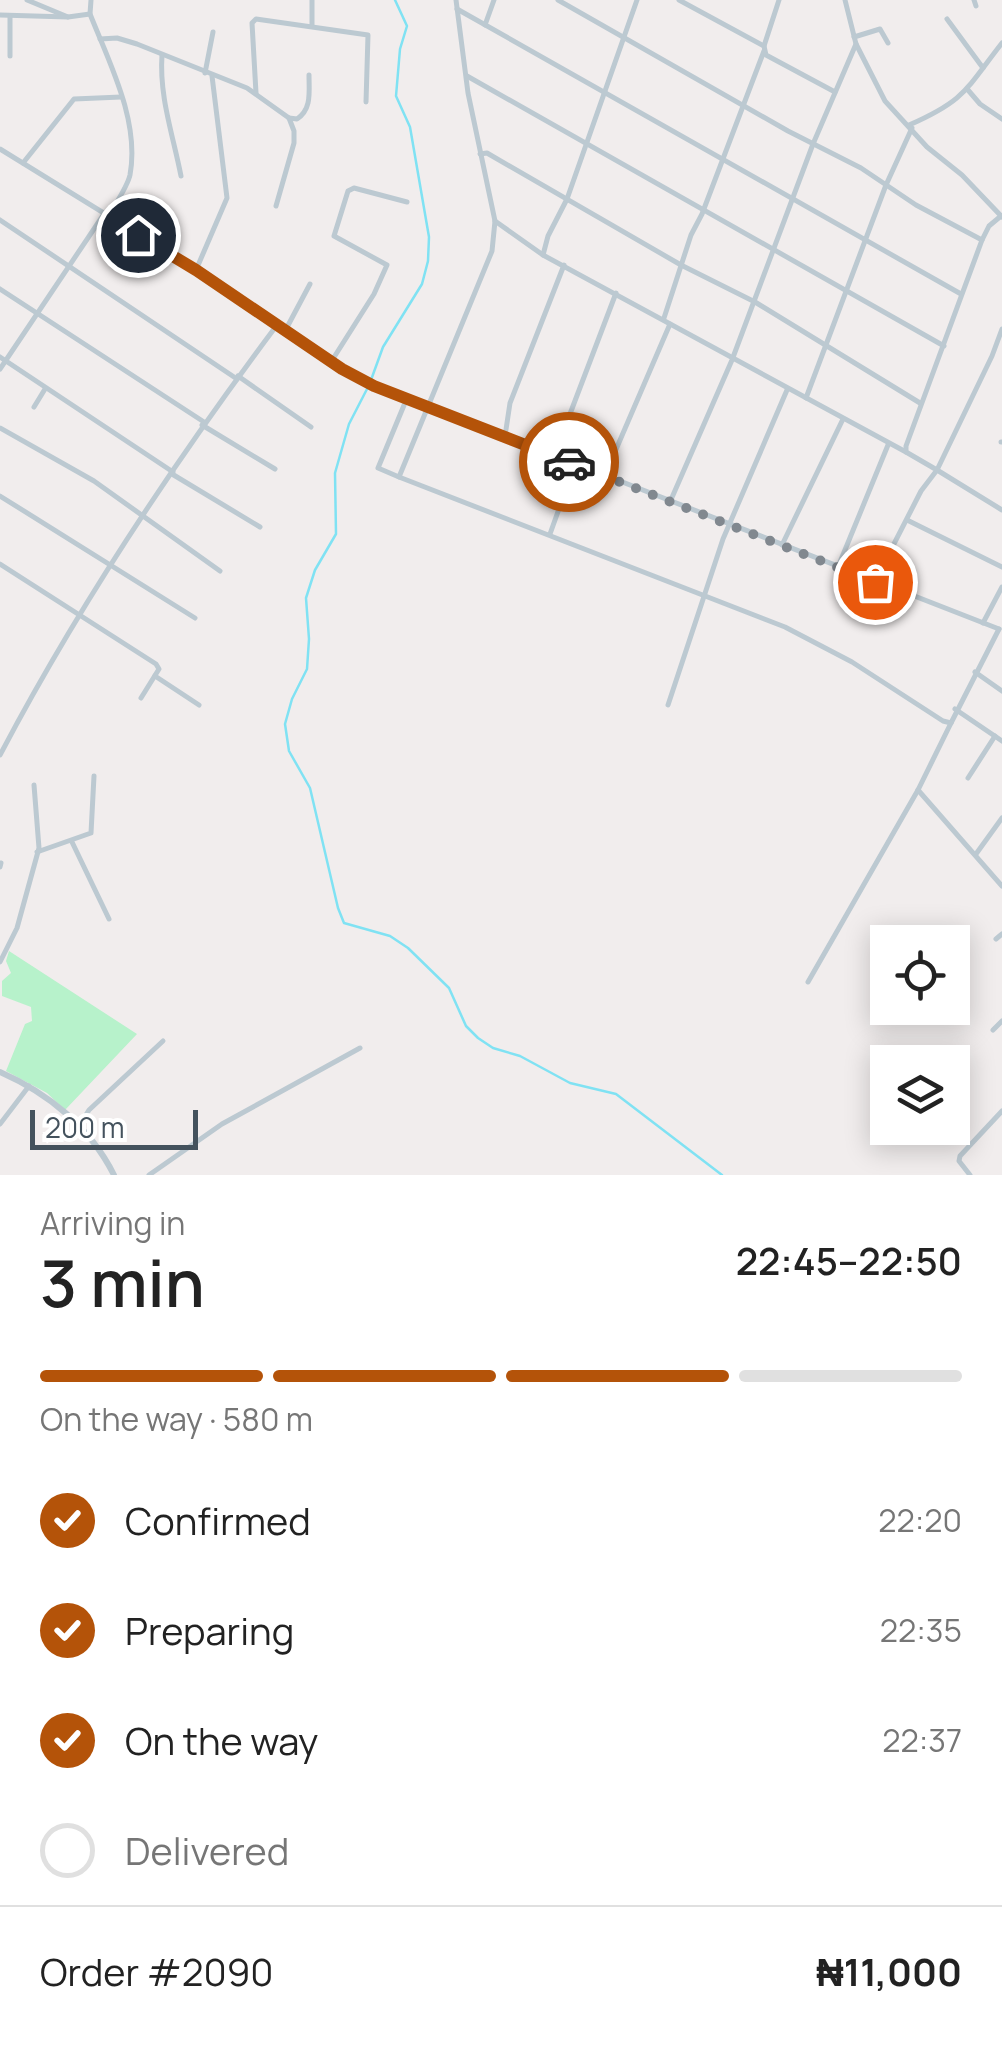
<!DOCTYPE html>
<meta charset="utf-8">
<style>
body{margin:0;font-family:Manrope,sans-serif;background:#f6f6f6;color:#222;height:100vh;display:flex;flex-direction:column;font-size:38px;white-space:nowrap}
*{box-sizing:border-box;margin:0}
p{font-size:32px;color:#767676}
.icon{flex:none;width:55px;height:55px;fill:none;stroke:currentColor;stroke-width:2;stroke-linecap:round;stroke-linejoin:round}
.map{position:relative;height:1175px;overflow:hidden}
.sheet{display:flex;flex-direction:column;background:#fff;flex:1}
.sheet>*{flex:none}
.buttons{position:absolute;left:870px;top:925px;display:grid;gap:20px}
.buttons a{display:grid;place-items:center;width:100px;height:100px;border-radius:0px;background:#fff;box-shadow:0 5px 25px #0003;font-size:50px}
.scale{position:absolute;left:30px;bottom:25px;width:168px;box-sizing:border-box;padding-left:10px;border:5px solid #44525d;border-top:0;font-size:28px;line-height:35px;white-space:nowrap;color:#44525d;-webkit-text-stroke:8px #fff;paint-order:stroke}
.pin{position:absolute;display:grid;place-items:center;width:85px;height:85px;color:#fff;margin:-42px;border:5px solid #fff;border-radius:50%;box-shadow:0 2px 10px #0007}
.courier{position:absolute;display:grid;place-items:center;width:100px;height:100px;margin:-50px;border:8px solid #b45309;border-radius:50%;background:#fff;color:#222;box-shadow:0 2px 12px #0007}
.head em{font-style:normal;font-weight:600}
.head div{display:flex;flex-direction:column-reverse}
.head{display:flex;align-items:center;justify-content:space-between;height:170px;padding:0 40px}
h1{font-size:65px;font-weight:600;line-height:75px}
.bar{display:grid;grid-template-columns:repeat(4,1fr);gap:15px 10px;align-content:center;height:120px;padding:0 40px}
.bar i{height:12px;border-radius:8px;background:#e0e0e0}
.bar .active{background:#b45309}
.bar p{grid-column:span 4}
.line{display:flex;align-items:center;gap:25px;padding:0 40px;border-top:2px solid #e0e0e0}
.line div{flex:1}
ol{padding:0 40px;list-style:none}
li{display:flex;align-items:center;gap:30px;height:110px}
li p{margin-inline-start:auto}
li .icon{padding:10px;border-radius:50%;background:#b45309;color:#fff;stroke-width:4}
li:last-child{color:#767676}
li i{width:55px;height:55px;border:5px solid #e0e0e0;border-radius:50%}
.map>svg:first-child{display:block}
.green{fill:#b7f2cb}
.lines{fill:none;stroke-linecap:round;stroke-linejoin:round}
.stream{stroke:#80e2f3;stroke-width:2.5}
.minor{stroke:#bcc9d1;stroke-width:5}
.tertiary{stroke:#bcc9d1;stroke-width:6}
.done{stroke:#81888f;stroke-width:10;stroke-dasharray:0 18}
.route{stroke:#b45309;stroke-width:12}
</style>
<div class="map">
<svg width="1002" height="1175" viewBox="0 0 1002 1175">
<rect width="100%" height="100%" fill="#f1eded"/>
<path class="green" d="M9,951L137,1034L65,1110L47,1093L6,1071L25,1024L32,1021L31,1007L2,996V981L11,973L6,961Z"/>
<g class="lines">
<g class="stream">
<path d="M371,380L383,347L422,284L428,261L429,237L410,127L396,96L400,49L407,26L395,0"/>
<path d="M367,389L349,424L335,473L336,534L315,570L306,598L309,639L307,669L292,699L285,724L289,751L310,788L338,908L344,923L390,936L408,948L449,988L466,1026L478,1038L493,1048L520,1056L570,1083L616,1094L722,1175"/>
</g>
<g class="minor">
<path d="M27,0L68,17L90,14"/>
<path d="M91,0L90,14C109,62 140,121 130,175C127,188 115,204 108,217"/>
<path d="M312,0V25"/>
<path d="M456,0L468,93L495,221L492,251L399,477L785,627L852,662L943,721L951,723L999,629"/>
<path d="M558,0L788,131L861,168L916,205L982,240"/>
<path d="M679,0L764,46"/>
<path d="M779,0L764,46L766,55L835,92"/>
<path d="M845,0L856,44L885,101L927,147L962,175L1002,217"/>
<path d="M974,0L976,6"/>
<path d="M457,9L961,294"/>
<path d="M0,15L68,17"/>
<path d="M947,19L983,68"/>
<path d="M485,25L494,0"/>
<path d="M854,37L880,29L888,43"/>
<path d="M100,39L117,38L137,44L247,88L289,118L294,131V143L276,206"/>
<path d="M162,55C159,96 173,135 181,176"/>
<path d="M10,56V17"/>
<path d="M205,73L213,32"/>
<path d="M467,76L944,346"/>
<path d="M968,90L980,104L1002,119"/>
<path d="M256,93L252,23L256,19L368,35L366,102"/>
<path d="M289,118L297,119C312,109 309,92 309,75"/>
<path d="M909,125C966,100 966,89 1002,43"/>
<path d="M0,149L196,270L341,369L374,385L999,629"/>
<path d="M480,154L487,153L681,265L755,302L920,403"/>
<path d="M23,163L74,99L121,97"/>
<path d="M0,220L237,379"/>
<path d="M495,221L543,255L906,452"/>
<path d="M543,255L548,236L567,199L637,0"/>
<path d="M196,270L227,198L212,76"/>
<path d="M0,289L204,422"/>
<path d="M664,318L691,235L702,214L764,51"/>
<path d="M1002,329L992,356L937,470L1002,510"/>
<path d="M285,331L310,284"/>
<path d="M0,357L173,472"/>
<path d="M331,362L374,294L387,265L334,236L348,191L354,188L407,202"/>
<path d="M0,369L104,214"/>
<path d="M238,376L311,427"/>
<path d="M806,398L886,185L912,128"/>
<path d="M34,407L45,389"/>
<path d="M202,425L275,469"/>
<path d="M0,428L94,481L220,571"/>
<path d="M505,436L510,403L564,265"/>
<path d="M1001,442H1002"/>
<path d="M554,456L616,293"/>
<path d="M172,474L260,527"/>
<path d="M605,475L670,324"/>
<path d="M399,477L378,468L407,398"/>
<path d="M0,496L195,618"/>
<path d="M670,502L732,360L813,144L856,44"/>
<path d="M907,520L1002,567"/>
<path d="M550,534L575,464"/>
<path d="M782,545L843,419"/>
<path d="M0,564L156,664L159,669L141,698"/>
<path d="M838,567L888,445"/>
<path d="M875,581L921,491L937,470L906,452V446L982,240L989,226L1001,216"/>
<path d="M983,623L1002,587"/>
<path d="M975,672L1002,691"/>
<path d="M155,676L199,705"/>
<path d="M668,705L723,539L787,390"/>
<path d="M955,709L1002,741"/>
<path d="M0,755C79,605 175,461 277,325"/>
<path d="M968,778L995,736"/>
<path d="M918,790L1002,886"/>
<path d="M72,842L109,919"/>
<path d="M37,852L91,833L94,776"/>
<path d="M976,854L1002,818"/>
<path d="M0,867L1,863"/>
<path d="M996,939L1002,934"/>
<path d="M0,962L17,928L39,848L34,785"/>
<path d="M808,982L918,790L951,723"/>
<path d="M993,1030L1002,1021"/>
<path d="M0,1124L29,1086"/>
<path d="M79,1126L89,1110L163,1041"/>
<path d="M149,1175L222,1124L360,1048"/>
<path d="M970,1175L959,1161L960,1156L1002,1111"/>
</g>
<path class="tertiary" d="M0,1072C48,1093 90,1127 114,1175"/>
</g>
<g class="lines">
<path class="done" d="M569,462L875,582"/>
<path class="route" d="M138,235L196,270L342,369L374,386L569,462"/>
</g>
</svg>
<div class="buttons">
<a><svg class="icon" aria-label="locate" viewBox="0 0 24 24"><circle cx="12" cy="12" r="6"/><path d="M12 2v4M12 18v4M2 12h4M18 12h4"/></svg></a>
<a><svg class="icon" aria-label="layers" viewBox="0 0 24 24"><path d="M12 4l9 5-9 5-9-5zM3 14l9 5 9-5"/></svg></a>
</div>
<div class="scale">200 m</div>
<div class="pin" style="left:875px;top:582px;background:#ea580c"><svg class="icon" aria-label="bag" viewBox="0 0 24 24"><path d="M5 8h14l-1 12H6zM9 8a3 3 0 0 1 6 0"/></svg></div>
<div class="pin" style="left:138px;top:235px;background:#1f2937"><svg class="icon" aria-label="home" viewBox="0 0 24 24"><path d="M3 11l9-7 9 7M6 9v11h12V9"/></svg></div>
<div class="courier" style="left:569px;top:462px"><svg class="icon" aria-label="car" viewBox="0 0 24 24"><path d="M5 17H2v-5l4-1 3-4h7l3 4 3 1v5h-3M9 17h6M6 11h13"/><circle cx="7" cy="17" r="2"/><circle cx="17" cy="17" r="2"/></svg></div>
</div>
<section class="sheet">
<div class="head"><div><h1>3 min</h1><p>Arriving in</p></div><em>22:45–22:50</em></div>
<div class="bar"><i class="active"></i><i class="active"></i><i class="active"></i><i></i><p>On the way · 580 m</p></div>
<ol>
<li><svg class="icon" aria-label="check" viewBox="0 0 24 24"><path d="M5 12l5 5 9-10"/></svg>Confirmed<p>22:20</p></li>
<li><svg class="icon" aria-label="check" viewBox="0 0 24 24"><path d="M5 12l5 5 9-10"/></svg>Preparing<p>22:35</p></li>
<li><svg class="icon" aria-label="check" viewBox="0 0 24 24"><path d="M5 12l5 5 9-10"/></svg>On the way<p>22:37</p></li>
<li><i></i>Delivered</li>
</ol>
<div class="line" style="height:130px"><div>Order #2090</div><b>₦11,000</b></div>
</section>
